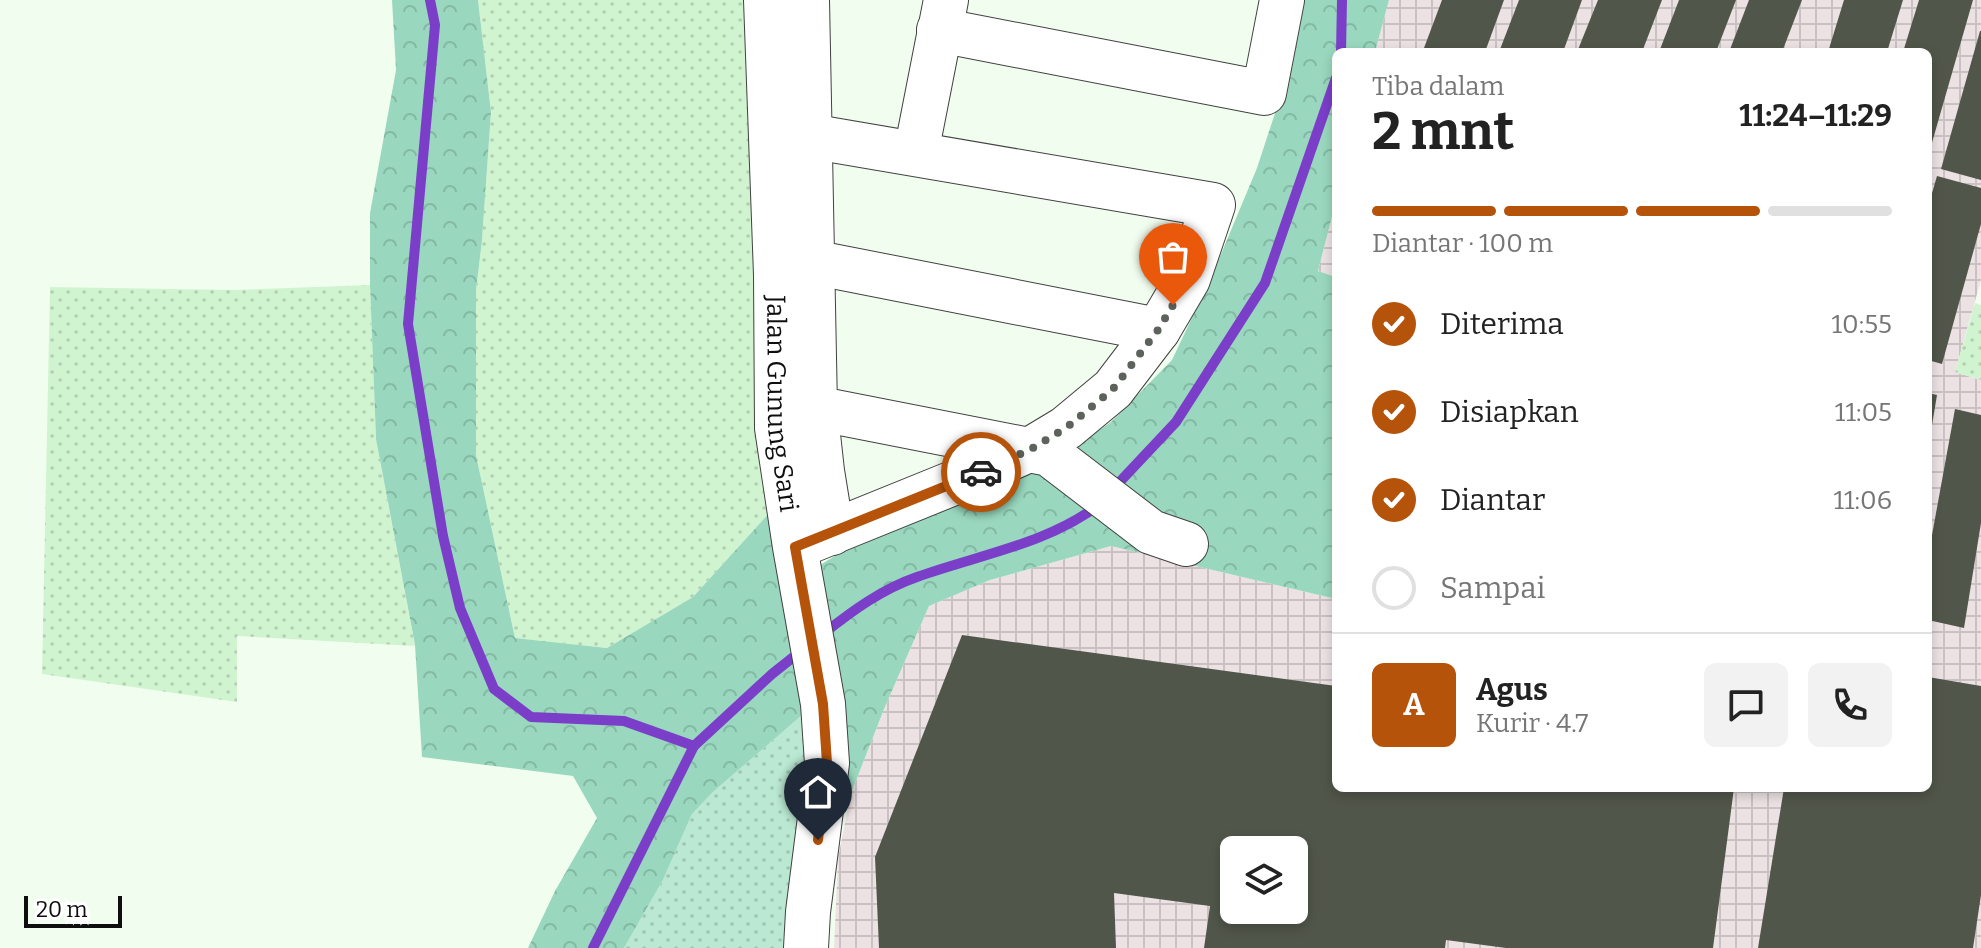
<!DOCTYPE html>
<html lang="id">
<meta charset="utf-8">
<style>
body{margin:0;font-family:Bitter,serif;background:#f2f2f2;color:#222;height:100vh;display:flex;flex-direction:column;font-size:30px;white-space:nowrap}
*{box-sizing:border-box;margin:0}
p{font-size:26px;color:#767676}
.icon{flex:none;width:44px;height:44px;fill:none;stroke:currentColor;stroke-width:2;stroke-linecap:round;stroke-linejoin:round}
.map{position:relative;flex:1;overflow:hidden}
.details{position:absolute;left:1332px;top:48px;width:600px;height:744px;display:flex;flex-direction:column;background:#fff;border-radius:12px;box-shadow:0 4px 12px #0003}
.details>*{flex:none}
.controls{position:absolute;left:1220px;top:836px;display:grid;gap:16px}
.controls a{display:grid;place-items:center;width:88px;height:88px;border-radius:12px;background:#fff;box-shadow:0 4px 12px #0003;font-size:40px}
.scale{position:absolute;left:24px;bottom:20px;width:98px;box-sizing:border-box;padding-left:8px;border:4px solid #0e0e0e;border-top:0;font-size:22px;line-height:28px;white-space:nowrap;color:#0e0e0e;-webkit-text-stroke:6px #fff;paint-order:stroke}
.pin{position:absolute;display:grid;place-items:center;width:68px;height:68px;color:#fff;margin:-82px -34px;border-radius:50% 50% 50% 0;rotate:-45deg;box-shadow:0 0 8px #0007}
.pin .icon{rotate:45deg}
.courier{position:absolute;display:grid;place-items:center;width:80px;height:80px;margin:-40px;border:6px solid #b45309;border-radius:50%;background:#fff;color:#222;box-shadow:0 2px 10px #0007}
.overview em{font-style:normal;font-weight:700}
.overview div{display:flex;flex-direction:column-reverse}
.overview{display:flex;align-items:center;justify-content:space-between;height:136px;padding:0 40px}
h1{font-size:52px;font-weight:700;line-height:60px}
.bar{display:grid;grid-template-columns:repeat(4,1fr);gap:12px 8px;align-content:center;height:96px;padding:0 40px}
.bar i{height:10px;border-radius:6px;background:#e0e0e0}
.bar .active{background:#b45309}
.bar p{grid-column:span 4}
.line{display:flex;align-items:center;gap:20px;padding:0 40px;border-top:2px solid #e0e0e0}
.line div{flex:1}
.round{display:grid;place-items:center;flex:none;width:84px;height:84px;border-radius:12px;background:#f2f2f2}
ol{padding:0 40px;list-style:none}
li{display:flex;align-items:center;gap:24px;height:88px}
li p{margin-inline-start:auto}
li .icon{padding:8px;border-radius:50%;background:#b45309;color:#fff;stroke-width:4}
li:last-child{color:#767676}
li i{width:44px;height:44px;border:4px solid #e0e0e0;border-radius:50%}
.map>svg:first-child{display:block}
.industrial{fill:url(#industrial-grid);fill-rule:evenodd}
.farmland{fill:url(#farmland-dots)}
.grass{fill:url(#grass-dots)}
.forest{fill:url(#forest-crowns)}
.lines{fill:none;stroke-linecap:round;stroke-linejoin:round}
.stream{stroke:#7b3ec9;stroke-width:10}
.building{fill:#51564a;fill-rule:evenodd}
.minor-casing{stroke:#414141;stroke-width:46}
.minor{stroke:#fff;stroke-width:44}
.done{stroke:#5d625d;stroke-width:8;stroke-dasharray:0 14.4}
.route{stroke:#b45309;stroke-width:10}
.labels{text-anchor:middle;dominant-baseline:central;stroke-width:8;stroke-linejoin:round;paint-order:stroke}
.street-label{font-size:26px;fill:#0e0e0e;stroke:#fff}
</style>
<div class="map">
<svg width="1981" height="948" viewBox="0 0 1981 948">
<defs>
<pattern id="industrial-grid" width="8" height="8" patternUnits="userSpaceOnUse" patternTransform="scale(2)"><rect width="8" height="8" fill="#ece2e3"/><path d="M0 4h8M4 0v8" fill="none" stroke="#c9c1c2"/></pattern>
<pattern id="farmland-dots" width="8" height="8" patternUnits="userSpaceOnUse" patternTransform="scale(2)"><rect width="8" height="8" fill="#d1f4d0"/><path d="M2 2h.1M6 6h.1" fill="none" stroke="#b2d0b1" stroke-width="1.8" stroke-linecap="round"/></pattern>
<pattern id="grass-dots" width="8" height="8" patternUnits="userSpaceOnUse" patternTransform="scale(2)"><rect width="8" height="8" fill="#bae8d2"/><path d="M2 2h.1M6 6h.1" fill="none" stroke="#9fc6b3" stroke-width="1.8" stroke-linecap="round"/></pattern>
<pattern id="forest-crowns" width="20" height="18" patternUnits="userSpaceOnUse" patternTransform="scale(2)"><rect width="20" height="18" fill="#99d8be"/><path d="M2 6a3 3 0 1 1 6 0M12 15a3 3 0 1 1 6 0" fill="none" stroke="#83b8a2"/></pattern>
</defs>
<rect width="100%" height="100%" fill="#f1feef"/>
<g class="industrial">
<path d="M1389,0H1981V280L1955,372L1981,380V948H834L838,859L850,796L884,709L929,606L990,580L1111,546L1336,599V788H1928V52H1375ZM1234,850H1294V910H1234Z"/>
<path d="M1336,201V277L1318,271Z"/>
</g>
<g class="farmland">
<path d="M478,0H753L771,511L693,597L607,648L515,638L476,455V291L482,240L491,112Z"/>
<path d="M370,285L376,439L415,646L237,636V702L42,674L50,287L235,290Z"/>
<path d="M1975,303L1981,305V380L1955,372Z"/>
</g>
<path class="grass" d="M809,709L813,753L790,948H624L663,880L692,814L713,792Z"/>
<g class="forest">
<path d="M392,0H478L491,112L482,240L476,291V455L515,638L607,648L693,597L771,511L809,709L713,792L692,814L663,880L624,948H528L555,891L597,818L573,776L422,757L415,645L376,439L370,285V213L396,70Z"/>
<path d="M1301,0H1389L1375,52H1336V201L1318,271L1336,277V599L1111,546L990,580L929,606L884,709L850,796L836,669L817,567L875,531L1044,468L1111,422L1172,360L1214,271L1257,168L1280,98Z"/>
</g>
<g class="lines">
<g class="stream">
<path d="M430,0L435,25L408,324L443,536L460,608L494,689L531,717L624,721L694,746"/>
<path d="M1341,52L1342,0"/>
<path d="M1113,489L1176,422L1265,283L1336,78"/>
<path d="M823,634C852,611 882,589 917,577C978,555 1048,544 1100,504"/>
<path d="M593,948L694,746L772,674L801,651"/>
</g>
</g>
<g class="building">
<path d="M1442,0H1504L1485,52H1435L1424,48Z"/>
<path d="M1519,0H1582L1563,52H1499Z"/>
<path d="M1598,0H1662L1642,52H1577Z"/>
<path d="M1679,0H1736L1716,52H1659Z"/>
<path d="M1749,0H1802L1782,52H1729Z"/>
<path d="M1844,0H1903L1887,52H1828Z"/>
<path d="M1919,0H1973L1929,153L1928,52H1903Z"/>
<path d="M1980,31H1981V180L1941,169Z"/>
<path d="M1937,176L1981,188V224L1942,364L1928,360V207Z"/>
<path d="M1928,393L1937,395L1930,437H1928Z"/>
<path d="M1955,409L1981,415V523L1964,628L1928,620V557Z"/>
<path d="M962,635L1336,686V788H1734L1713,948H1506L1446,940L1445,948H1204L1210,906L1114,893L1116,948H879L875,857ZM1234,850H1294V910H1234Z"/>
<path d="M1928,677L1981,686V895L1973,948H1758L1784,788H1928Z"/>
</g>
<g class="lines">
<g class="minor-casing">
<g id="minor">
<path id="s1" d="M766,0L776,275L777,428L795,547L823,704L827,763L808,912L806,948"/>
<path d="M807,0L815,408L822,471L832,533"/>
<path d="M939,30L1264,93L1282,0"/>
<path d="M809,136L1213,205L1188,279L1158,330L812,262"/>
<path d="M916,153L946,0"/>
<path d="M815,408L1049,454L1151,532L1186,544"/>
<path d="M805,543L973,475L1031,449L1066,428L1113,389L1158,330"/>
</g>
</g>
<use href="#minor" class="minor"/>
</g>
<g class="lines">
<path class="done" d="M981,472L1031,449L1066,428L1113,389L1158,330L1173,305"/>
<path class="route" d="M818,840L827,763L823,704L795,547L981,472"/>
</g>
<g class="labels">
<g class="street-label">
<text stroke="none"><textPath href="#s1" startOffset="404">Jalan Gunung Sari</textPath></text>
</g>
</g>
</svg>
<div class="controls">
<a><svg class="icon" aria-label="layers" viewBox="0 0 24 24"><path d="M12 4l9 5-9 5-9-5zM3 14l9 5 9-5"/></svg></a>
</div>
<div class="scale">20 m</div>
<div class="pin" style="left:1173px;top:305px;background:#ea580c"><svg class="icon" aria-label="bag" viewBox="0 0 24 24"><path d="M5 8h14l-1 12H6zM9 8a3 3 0 0 1 6 0"/></svg></div>
<div class="pin" style="left:818px;top:840px;background:#1f2937"><svg class="icon" aria-label="home" viewBox="0 0 24 24"><path d="M3 11l9-7 9 7M6 9v11h12V9"/></svg></div>
<div class="courier" style="left:981px;top:472px"><svg class="icon" aria-label="car" viewBox="0 0 24 24"><path d="M5 17H2v-5l4-1 3-4h7l3 4 3 1v5h-3M9 17h6M6 11h13"/><circle cx="7" cy="17" r="2"/><circle cx="17" cy="17" r="2"/></svg></div>
<section class="details">
<div class="overview"><div><h1>2 mnt</h1><p>Tiba dalam</p></div><em>11:24–11:29</em></div>
<div class="bar"><i class="active"></i><i class="active"></i><i class="active"></i><i></i><p>Diantar · 100 m</p></div>
<ol>
<li><svg class="icon" aria-label="check" viewBox="0 0 24 24"><path d="M5 12l5 5 9-10"/></svg>Diterima<p>10:55</p></li>
<li><svg class="icon" aria-label="check" viewBox="0 0 24 24"><path d="M5 12l5 5 9-10"/></svg>Disiapkan<p>11:05</p></li>
<li><svg class="icon" aria-label="check" viewBox="0 0 24 24"><path d="M5 12l5 5 9-10"/></svg>Diantar<p>11:06</p></li>
<li><i></i>Sampai</li>
</ol>
<div class="line" style="height:144px"><b class="round" style="background:#b45309;color:#fff">A</b><div><b>Agus</b><p>Kurir · 4.7</p></div><a class="round"><svg class="icon" aria-label="chat" viewBox="0 0 24 24"><path d="M4 5h16v11H9l-5 4z"/></svg></a><a class="round"><svg class="icon" aria-label="phone" viewBox="0 0 24 24"><path d="M5 4h4l2 5-3 2q2 4 5 5l2-3 5 2v4C11 20 4 13 5 4z"/></svg></a></div>
</section>
</div>
